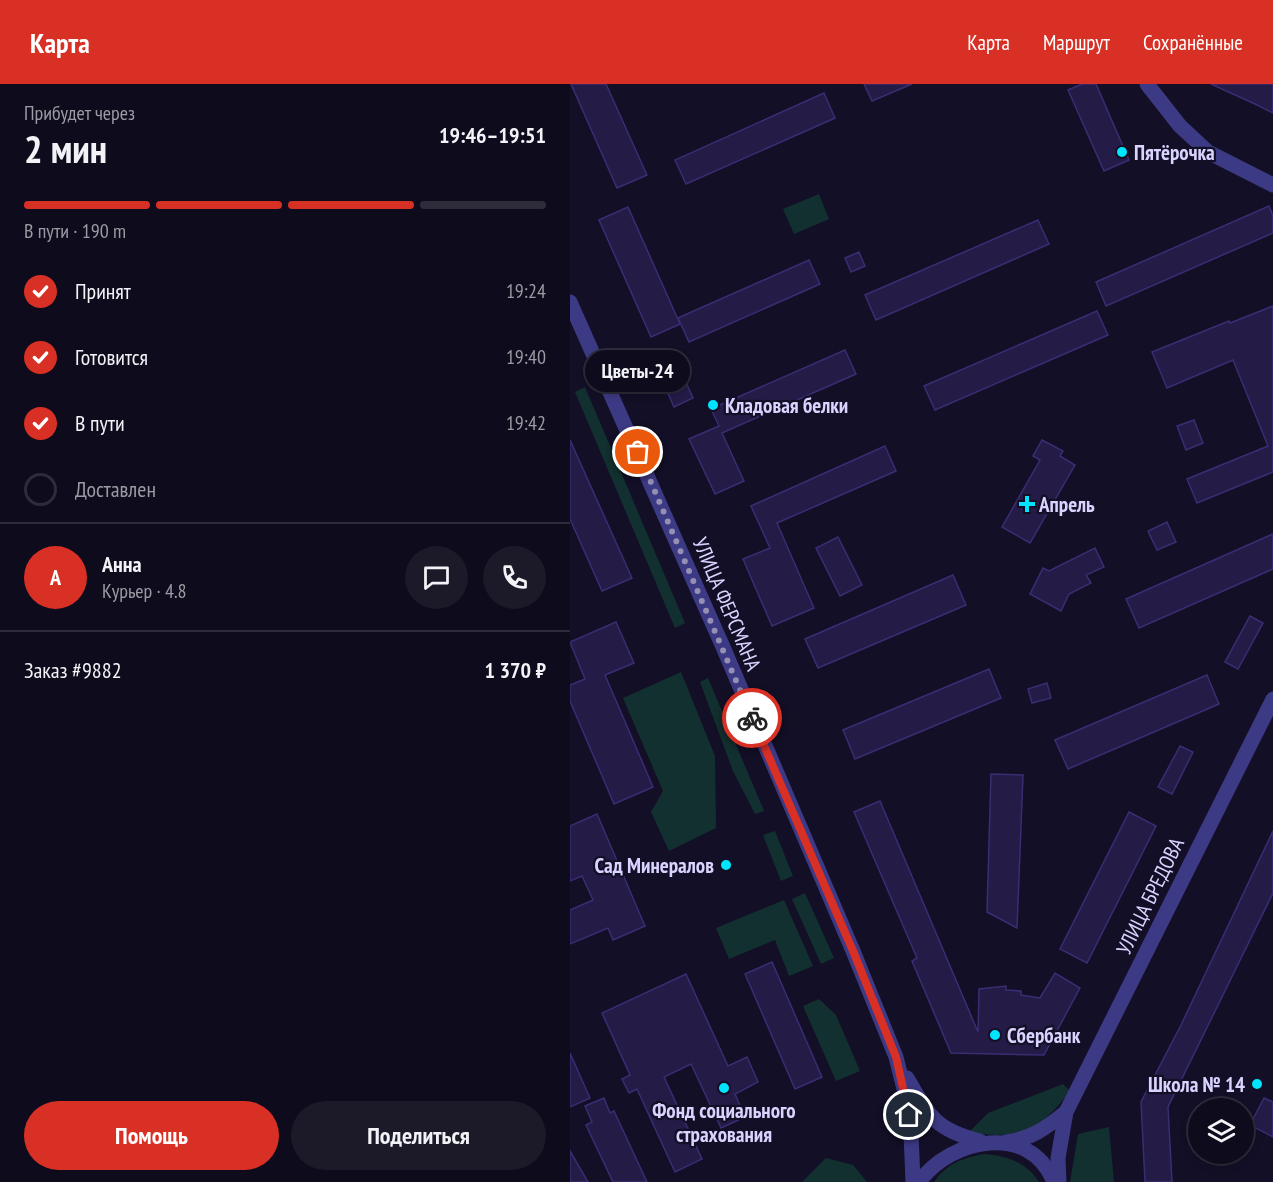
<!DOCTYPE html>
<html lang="ru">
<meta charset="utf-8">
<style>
body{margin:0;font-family:"PT Sans Narrow",sans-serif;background:#1c1929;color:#f1f3f6;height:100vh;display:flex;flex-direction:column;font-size:22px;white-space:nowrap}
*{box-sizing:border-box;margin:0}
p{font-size:20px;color:#9b9ba3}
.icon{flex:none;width:33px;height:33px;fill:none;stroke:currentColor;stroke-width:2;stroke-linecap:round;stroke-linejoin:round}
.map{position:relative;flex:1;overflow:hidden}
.drawer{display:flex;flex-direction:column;background:#0e0b1c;width:570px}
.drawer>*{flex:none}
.fabs{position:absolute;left:618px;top:1014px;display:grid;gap:12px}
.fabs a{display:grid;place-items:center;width:66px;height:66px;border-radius:50%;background:#0e0b1c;box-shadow:0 3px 9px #0003,0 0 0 2px #2e2b3b;font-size:30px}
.pin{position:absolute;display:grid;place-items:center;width:51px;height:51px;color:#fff;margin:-26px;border:3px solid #fff;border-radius:50%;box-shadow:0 2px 6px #0007}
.courier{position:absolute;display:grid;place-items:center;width:60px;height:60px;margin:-30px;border:4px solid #d93025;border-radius:50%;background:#fff;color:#222;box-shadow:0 2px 8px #0007}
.bubble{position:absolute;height:42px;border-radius:21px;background:#0e0b1c;box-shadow:0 3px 9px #0003,0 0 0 2px #2e2b3b;font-size:20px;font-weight:800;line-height:42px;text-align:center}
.overview em{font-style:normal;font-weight:800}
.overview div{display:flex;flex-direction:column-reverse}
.overview{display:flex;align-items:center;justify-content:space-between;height:102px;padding:0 24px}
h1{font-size:39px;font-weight:800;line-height:45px}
.bar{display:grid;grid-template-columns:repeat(4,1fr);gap:9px 6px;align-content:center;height:72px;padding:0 24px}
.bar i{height:8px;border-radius:4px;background:#2e2b3b}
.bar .active{background:#d93025}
.bar p{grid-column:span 4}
.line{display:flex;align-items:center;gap:15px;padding:0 24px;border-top:2px solid #2e2b3b}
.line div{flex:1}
.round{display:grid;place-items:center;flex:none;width:63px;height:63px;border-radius:32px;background:#1c1929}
ol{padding:0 24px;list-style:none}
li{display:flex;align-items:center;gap:18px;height:66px}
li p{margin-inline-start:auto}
li .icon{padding:6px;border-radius:50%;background:#d93025;color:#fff;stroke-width:4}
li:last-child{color:#9b9ba3}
li i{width:33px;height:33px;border:3px solid #2e2b3b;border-radius:50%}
.cta{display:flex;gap:12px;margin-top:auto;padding:12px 24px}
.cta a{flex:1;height:69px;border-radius:36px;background:#d93025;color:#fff;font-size:24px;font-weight:800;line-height:69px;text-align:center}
.cta a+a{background:#1c1929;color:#f1f3f6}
header{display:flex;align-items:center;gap:36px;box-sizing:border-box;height:84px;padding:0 30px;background:#d93025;color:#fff}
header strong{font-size:28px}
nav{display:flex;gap:33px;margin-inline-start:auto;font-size:21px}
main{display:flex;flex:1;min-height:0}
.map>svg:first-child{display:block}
.green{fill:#12302f}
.building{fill:#241b47;stroke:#3b2d73;stroke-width:1.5}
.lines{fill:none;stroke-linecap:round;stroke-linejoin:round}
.minor{stroke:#3d3a85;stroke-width:15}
.tertiary{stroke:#3d3a85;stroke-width:15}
.done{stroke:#948fb3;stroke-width:6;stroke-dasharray:0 10.8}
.route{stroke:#d93025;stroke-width:8}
.poi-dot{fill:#00e5ff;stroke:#130f26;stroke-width:2}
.labels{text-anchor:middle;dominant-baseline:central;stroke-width:4.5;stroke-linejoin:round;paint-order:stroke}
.poi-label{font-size:21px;font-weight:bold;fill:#d9d4ff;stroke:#130f26;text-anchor:start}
.street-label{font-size:21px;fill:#d9d4ff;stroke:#130f26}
</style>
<header>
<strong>Карта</strong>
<nav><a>Карта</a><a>Маршрут</a><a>Сохранённые</a></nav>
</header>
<main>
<section class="drawer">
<div class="overview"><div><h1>2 мин</h1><p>Прибудет через</p></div><em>19:46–19:51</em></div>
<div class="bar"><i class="active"></i><i class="active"></i><i class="active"></i><i></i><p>В пути · 190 m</p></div>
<ol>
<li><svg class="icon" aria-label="check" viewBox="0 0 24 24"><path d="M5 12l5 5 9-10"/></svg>Принят<p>19:24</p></li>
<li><svg class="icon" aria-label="check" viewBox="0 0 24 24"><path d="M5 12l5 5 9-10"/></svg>Готовится<p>19:40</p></li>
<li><svg class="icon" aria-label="check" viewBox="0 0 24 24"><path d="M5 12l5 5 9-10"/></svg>В пути<p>19:42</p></li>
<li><i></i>Доставлен</li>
</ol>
<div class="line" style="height:108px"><b class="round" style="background:#d93025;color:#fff">А</b><div><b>Анна</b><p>Курьер · 4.8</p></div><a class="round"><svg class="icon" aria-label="chat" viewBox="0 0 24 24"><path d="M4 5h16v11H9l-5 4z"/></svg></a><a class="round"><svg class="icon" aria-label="phone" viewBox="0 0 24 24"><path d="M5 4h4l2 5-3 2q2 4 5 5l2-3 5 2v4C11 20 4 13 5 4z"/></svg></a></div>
<div class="line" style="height:78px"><div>Заказ #9882</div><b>1 370 ₽</b></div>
<div class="cta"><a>Помощь</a><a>Поделиться</a></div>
</section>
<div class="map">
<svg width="703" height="1098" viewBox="0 0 703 1098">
<rect width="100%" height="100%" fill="#130f26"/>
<g class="green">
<path d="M249,110L259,135L224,150L213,125Z"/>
<path d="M15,303L115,539L105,544L5,308Z"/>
<path d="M111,588L145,672L146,744L99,767L81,728L93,707L53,614Z"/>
<path d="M138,594L194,727L185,730L163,687L130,598Z"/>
<path d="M205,747L223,792L211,797L193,751Z"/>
<path d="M235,809L264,874L251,880L222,815Z"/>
<path d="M214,816L243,882L219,892L205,856L159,875L146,844Z"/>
<path d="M249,915L266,931L290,987L266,997L233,922Z"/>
<path d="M493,1000L500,1007C471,1046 448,1057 399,1048L418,1029Z"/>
<path d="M539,1043L544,1098H500L508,1050Z"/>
<path d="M415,1070C437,1072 456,1078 469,1098H364C376,1080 394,1073 415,1070Z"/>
<path d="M256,1074L283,1081L297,1098H232Z"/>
</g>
<g class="building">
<path d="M1,0H36L77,91L47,104Z"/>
<path d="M294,0H342L302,17Z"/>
<path d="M512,0H526L559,76L534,87L498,6Z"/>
<path d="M641,0H703V29L685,20Z"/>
<path d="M254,9L265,34L116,100L105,76Z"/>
<path d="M699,122L703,132V149L536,222L526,198Z"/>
<path d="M58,123L110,240L81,253L29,136Z"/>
<path d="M468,136L479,160L306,236L295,211Z"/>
<path d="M289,168L295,182L281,188L275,174Z"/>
<path d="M239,176L250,200L119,258L108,234Z"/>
<path d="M703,222V388L627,419L617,395L698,362L663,276L597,304L582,268L659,237L660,239Z"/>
<path d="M527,227L538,251L365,326L354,302Z"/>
<path d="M275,266L286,290L152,349L174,397L145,410L119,355L149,342L141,325Z"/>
<path d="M110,285L123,314L104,323L91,294Z"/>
<path d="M624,336L633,359L616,366L607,342Z"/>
<path d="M0,356L62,494L32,507L0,435Z"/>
<path d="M472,356L493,367L490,372L505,381L460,459L432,443L470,376L463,372Z"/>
<path d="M315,362L326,387L207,439L244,524L202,542L173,475L200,464L181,422Z"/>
<path d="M597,438L606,458L587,466L578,447Z"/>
<path d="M703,450V485L569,544L556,515Z"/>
<path d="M268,453L292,501L270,512L246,464Z"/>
<path d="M525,464L534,483L516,491L521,499L499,510L491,527L460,510L473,484L479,487Z"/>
<path d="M383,491L396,521L248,584L235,555Z"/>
<path d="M680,532L693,539L668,585L655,578Z"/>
<path d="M46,538L64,579L35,591L83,703L44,720L0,617V601L15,595L0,558Z"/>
<path d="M419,585L431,614L285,675L273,646Z"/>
<path d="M637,591L649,620L498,685L485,656Z"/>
<path d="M477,599L481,614L462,619L458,605Z"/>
<path d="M610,662L623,668L602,710L588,703Z"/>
<path d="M421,690L453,691L447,844L417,828Z"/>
<path d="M310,717L408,948L409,905L436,902V906L451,907V911L470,914L485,889L510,904L474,971L381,969L342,877L347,874L284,728Z"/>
<path d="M559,728L586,742L517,879L490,865Z"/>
<path d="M27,730L75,842L43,856L38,844L0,860V826L23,816L12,792L0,797V742Z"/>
<path d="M703,747V809L598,1023L602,1098H575L571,1018L611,941Z"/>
<path d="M202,878L252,993L225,1005L175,890Z"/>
<path d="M116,890L158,982L177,973L188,998L165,1010L175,1033L151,1044L121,980L94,993L132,1075L105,1088L67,1005L59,1009L52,995L60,991L32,929Z"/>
<path d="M0,969L20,1014L0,1023Z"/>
<path d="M34,1014L40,1029L44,1027L77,1098H43L16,1041L22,1038L15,1022Z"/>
<path d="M694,1014L703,1018V1053L680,1041Z"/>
<path d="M0,1067L18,1098H0Z"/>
</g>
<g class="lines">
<path class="minor" d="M577,0L610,42L638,68L703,101"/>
<g class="tertiary">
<path d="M0,218L153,563L283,867L326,973L336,1013L341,1049L343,1098"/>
<path d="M337,994C359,1032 365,1046 410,1057"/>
<path d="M436,1058C461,1055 476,1044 496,1028"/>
<path d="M349,1098C381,1054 460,1038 484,1098"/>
<path d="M489,1098L488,1074L496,1028L703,615"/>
</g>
</g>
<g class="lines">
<path class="done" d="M68,368L182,634"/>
<path class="route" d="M182,634L283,867L326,973L339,1031"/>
</g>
<g class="poi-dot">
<circle cx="552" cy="68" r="6"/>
<circle cx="143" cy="321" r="6"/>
<path d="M454 411h6v6h6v6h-6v6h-6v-6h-6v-6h6z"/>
<circle cx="156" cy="781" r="6"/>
<circle cx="425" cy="951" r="6"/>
<circle cx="687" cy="1000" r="6"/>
<circle cx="154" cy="1004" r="6"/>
</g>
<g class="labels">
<g class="poi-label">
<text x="564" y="68">Пятёрочка</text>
<text x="155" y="321">Кладовая белки</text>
<text x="469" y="420">Апрель</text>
<text x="144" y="781" text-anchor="end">Сад Минералов</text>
<text x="437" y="951">Сбербанк</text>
<text x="675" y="1000" text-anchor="end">Школа № 14</text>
<text x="154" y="1026" text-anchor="middle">Фонд социального<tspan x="154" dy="24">страхования</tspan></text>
</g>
<g class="street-label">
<text transform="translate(157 520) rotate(67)">УЛИЦА ФЕРСМАНА</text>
<text transform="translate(580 812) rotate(-64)">УЛИЦА БРЕДОВА</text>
</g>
</g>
</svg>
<div class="fabs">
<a><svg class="icon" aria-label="layers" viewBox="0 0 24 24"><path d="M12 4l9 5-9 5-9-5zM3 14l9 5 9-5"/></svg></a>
</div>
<div class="pin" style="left:68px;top:368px;background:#ea580c"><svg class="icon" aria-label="bag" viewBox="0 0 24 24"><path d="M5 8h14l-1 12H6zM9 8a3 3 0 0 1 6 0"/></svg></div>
<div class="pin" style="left:339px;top:1031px;background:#1f2937"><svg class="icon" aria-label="home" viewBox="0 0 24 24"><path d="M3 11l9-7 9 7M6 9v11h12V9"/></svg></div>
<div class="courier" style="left:182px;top:634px"><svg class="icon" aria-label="bike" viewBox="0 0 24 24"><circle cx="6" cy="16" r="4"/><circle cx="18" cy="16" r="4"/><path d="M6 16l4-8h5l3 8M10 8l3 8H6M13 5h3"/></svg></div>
<div class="bubble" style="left:15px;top:266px;width:105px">Цветы-24</div>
</div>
</main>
